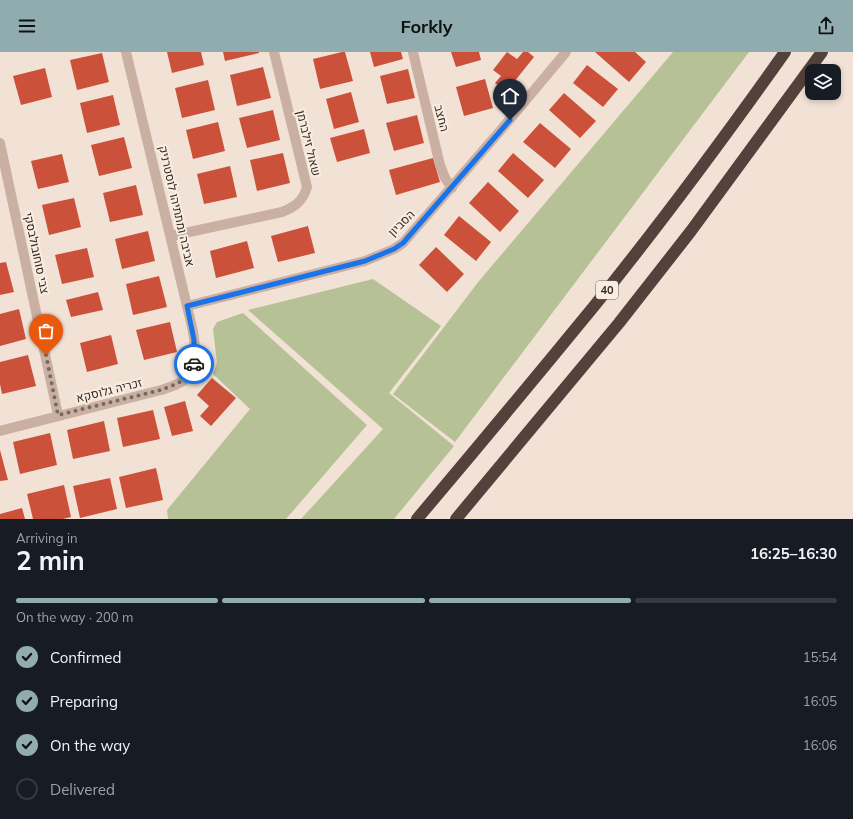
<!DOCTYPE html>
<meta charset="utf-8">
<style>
body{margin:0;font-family:Mulish,Heebo,sans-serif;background:#20242c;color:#f1f3f6;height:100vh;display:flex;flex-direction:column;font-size:15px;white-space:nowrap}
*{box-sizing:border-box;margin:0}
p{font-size:13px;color:#9ea1a6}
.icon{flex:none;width:22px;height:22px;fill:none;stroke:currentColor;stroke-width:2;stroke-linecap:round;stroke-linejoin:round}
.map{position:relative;height:467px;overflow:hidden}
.side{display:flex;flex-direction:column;background:#171b24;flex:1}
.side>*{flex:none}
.buttons{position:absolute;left:805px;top:12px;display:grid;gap:8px}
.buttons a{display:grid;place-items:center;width:36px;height:36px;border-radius:8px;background:#171b24;box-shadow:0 2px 6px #0003;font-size:20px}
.pin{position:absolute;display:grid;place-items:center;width:34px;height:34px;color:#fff;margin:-41px -17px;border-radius:50% 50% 50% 0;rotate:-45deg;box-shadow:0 0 4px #0007}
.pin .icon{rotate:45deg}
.courier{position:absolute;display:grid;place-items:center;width:40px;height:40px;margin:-20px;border:3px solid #1a73e8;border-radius:50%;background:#fff;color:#222;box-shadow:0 1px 5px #0007}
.head em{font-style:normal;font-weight:700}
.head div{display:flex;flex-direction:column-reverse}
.head{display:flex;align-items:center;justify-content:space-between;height:68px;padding:0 16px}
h1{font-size:26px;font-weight:700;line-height:30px}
.bar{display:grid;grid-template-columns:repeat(4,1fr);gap:6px 4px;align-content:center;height:48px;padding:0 16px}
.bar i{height:5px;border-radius:3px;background:#363941}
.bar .selected{background:#90acae}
.bar p{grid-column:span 4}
ol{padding:0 16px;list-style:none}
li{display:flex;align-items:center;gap:12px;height:44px}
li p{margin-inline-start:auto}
li .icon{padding:4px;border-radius:50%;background:#90acae;color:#111;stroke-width:4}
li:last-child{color:#9ea1a6}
li i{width:22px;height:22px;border:2px solid #363941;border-radius:50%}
header{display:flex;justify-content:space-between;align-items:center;height:52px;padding:0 16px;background:#90acae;color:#111;font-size:18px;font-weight:700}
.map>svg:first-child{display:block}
.green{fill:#b6c196}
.building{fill:#cb513b}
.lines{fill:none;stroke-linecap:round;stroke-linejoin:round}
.street{stroke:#cab0a2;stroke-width:10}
.highway{stroke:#55413b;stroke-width:12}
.done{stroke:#766963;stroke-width:4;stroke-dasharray:0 7.2}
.route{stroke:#1a73e8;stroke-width:5}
.labels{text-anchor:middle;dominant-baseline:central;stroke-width:4;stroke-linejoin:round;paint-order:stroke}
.shield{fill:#f9ede2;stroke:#6f635e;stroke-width:1}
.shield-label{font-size:11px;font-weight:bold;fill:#342825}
.street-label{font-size:12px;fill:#342825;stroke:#f9ede2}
</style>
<header><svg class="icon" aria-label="menu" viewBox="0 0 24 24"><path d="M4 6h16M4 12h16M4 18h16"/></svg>Forkly<svg class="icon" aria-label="share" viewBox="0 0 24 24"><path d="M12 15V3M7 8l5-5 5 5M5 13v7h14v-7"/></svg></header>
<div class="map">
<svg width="853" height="467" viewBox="0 0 853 467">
<rect width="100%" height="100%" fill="#f2e2d6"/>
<g class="green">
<path d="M673,0H749L455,390L393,342L479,229Z"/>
<path d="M373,227L441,274L389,341L454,394L394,467H301L383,377L248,258Z"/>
<path d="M243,261L367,373L286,467H168L167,458L250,357L213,322L217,311L213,277L217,270Z"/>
</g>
<g class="building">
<path d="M167,0H201L204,13L172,21Z"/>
<path d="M223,0H259V1L225,9Z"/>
<path d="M342,0H345L353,29L320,37L313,7Z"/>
<path d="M370,0H401L403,7L374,15Z"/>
<path d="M451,0H479L481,8L456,15Z"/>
<path d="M507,0L517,7L523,0H528L534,5L506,40L495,31L501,24L493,18Z"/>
<path d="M595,0H635L646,10L629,30Z"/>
<path d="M102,1L109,30L77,38L70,8Z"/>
<path d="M587,13L618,37L603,55L573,31Z"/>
<path d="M263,15L271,46L237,54L230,23Z"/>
<path d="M45,16L52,45L21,53L13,24Z"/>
<path d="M408,17L415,46L387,52L380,24Z"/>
<path d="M485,27L493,56L464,64L456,35Z"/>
<path d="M208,28L215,58L182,66L175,36Z"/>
<path d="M351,40L359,70L334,77L326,47Z"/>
<path d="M564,41L596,69L580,86L549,58Z"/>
<path d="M113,43L120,73L87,81L80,51Z"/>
<path d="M273,58L280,88L247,96L239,66Z"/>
<path d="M417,63L424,91L394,99L386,71Z"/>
<path d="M218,70L225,99L193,107L186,78Z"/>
<path d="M540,71L571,97L555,116L523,90Z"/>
<path d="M364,77L370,101L337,110L330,86Z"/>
<path d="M124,85L132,116L99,124L91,93Z"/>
<path d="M283,101L290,131L257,139L250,108Z"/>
<path d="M513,101L544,128L528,146L498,119Z"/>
<path d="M62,102L69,130L38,137L31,109Z"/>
<path d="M433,106L440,130L396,143L389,118Z"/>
<path d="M230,114L237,145L204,152L197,122Z"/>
<path d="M488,130L519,159L500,180L469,151Z"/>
<path d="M136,133L143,163L110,170L103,141Z"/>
<path d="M74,146L81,175L49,183L42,153Z"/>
<path d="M459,164L491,190L476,209L444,183Z"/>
<path d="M308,174L315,201L278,210L271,184Z"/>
<path d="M148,179L155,209L122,217L115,187Z"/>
<path d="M247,189L254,216L216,226L210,199Z"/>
<path d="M436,195L464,222L447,240L419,213Z"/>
<path d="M87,196L94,225L62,232L55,203Z"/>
<path d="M6,210L14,240L0,243V211Z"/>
<path d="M159,224L167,255L133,263L126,232Z"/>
<path d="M98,240L103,258L71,265L66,248Z"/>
<path d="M19,257L26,287L0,294V262Z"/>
<path d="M170,270L177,300L144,308L136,278Z"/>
<path d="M111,283L118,312L87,320L80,291Z"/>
<path d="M28,303L36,334L2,342L0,332V310Z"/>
<path d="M212,326L236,346L211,374L200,364L209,354L197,343Z"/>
<path d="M185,349L193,379L172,384L164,355Z"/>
<path d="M153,358L160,387L123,395L117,366Z"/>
<path d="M104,369L110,399L73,407L67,378Z"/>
<path d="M50,381L57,413L20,422L13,390Z"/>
<path d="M0,398L8,428L0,429Z"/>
<path d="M156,416L163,448L126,456L119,425Z"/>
<path d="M110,426L117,457L80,466L73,434Z"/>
<path d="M64,433L71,465L63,467H33L27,442Z"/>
<path d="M22,456L25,467H0V462Z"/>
</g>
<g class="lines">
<g class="street">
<path d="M413,0L440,113L445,126L452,136"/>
<path d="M0,91L58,363"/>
<path d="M171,184L282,160C295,155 303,149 307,135L274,0"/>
<path d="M187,254L365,209L394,197L403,191L500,79L566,0"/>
<path d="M0,379L161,338C170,335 182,332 188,324C199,312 195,290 192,275L126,0"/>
</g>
<g class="highway">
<path d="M417,467C477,396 536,325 595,253C661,171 724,86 785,0"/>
<path d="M456,467L619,271L691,179L822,0"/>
</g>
</g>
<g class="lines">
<path class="done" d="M46,303L58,363L161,338C174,333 191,328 194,312"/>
<path class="route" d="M194,312V288L187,254L365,209L394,197L403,191L510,68"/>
</g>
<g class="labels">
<rect class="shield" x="596" y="229" width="22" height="18" rx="3"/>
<g class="shield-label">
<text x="607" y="238">40</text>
</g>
<g class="street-label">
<text transform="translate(442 66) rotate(76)">החצב</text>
<text transform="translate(309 91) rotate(76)">שאול זילברמן</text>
<text transform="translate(177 154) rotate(77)">אביבה ומתתיהו לוסטרניק</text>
<text transform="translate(401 171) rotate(-45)">הסביון</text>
<text transform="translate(37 201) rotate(78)">צבי סוחובולבסקי</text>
<text transform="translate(109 338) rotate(-14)">זכריה גלוסקא</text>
</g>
</g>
</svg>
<div class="buttons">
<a><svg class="icon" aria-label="layers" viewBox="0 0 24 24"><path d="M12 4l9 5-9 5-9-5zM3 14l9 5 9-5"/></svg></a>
</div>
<div class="pin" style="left:46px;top:303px;background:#ea580c"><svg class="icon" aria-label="bag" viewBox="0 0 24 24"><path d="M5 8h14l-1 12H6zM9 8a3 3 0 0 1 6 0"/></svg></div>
<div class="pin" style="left:510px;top:68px;background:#1f2937"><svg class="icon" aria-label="home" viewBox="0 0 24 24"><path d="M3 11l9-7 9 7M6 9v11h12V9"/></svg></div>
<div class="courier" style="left:194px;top:312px"><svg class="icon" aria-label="car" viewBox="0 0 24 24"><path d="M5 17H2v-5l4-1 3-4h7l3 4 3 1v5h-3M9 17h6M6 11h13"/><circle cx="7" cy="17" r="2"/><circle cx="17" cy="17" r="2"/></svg></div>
</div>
<section class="side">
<div class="head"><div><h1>2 min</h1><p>Arriving in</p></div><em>16:25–16:30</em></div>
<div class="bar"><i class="selected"></i><i class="selected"></i><i class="selected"></i><i></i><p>On the way · 200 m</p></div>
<ol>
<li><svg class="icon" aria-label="check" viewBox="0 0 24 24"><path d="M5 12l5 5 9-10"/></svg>Confirmed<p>15:54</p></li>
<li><svg class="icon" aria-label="check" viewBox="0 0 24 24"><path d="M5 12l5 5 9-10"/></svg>Preparing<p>16:05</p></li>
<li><svg class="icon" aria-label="check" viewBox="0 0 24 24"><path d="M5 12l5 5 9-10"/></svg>On the way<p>16:06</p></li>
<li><i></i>Delivered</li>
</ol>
</section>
